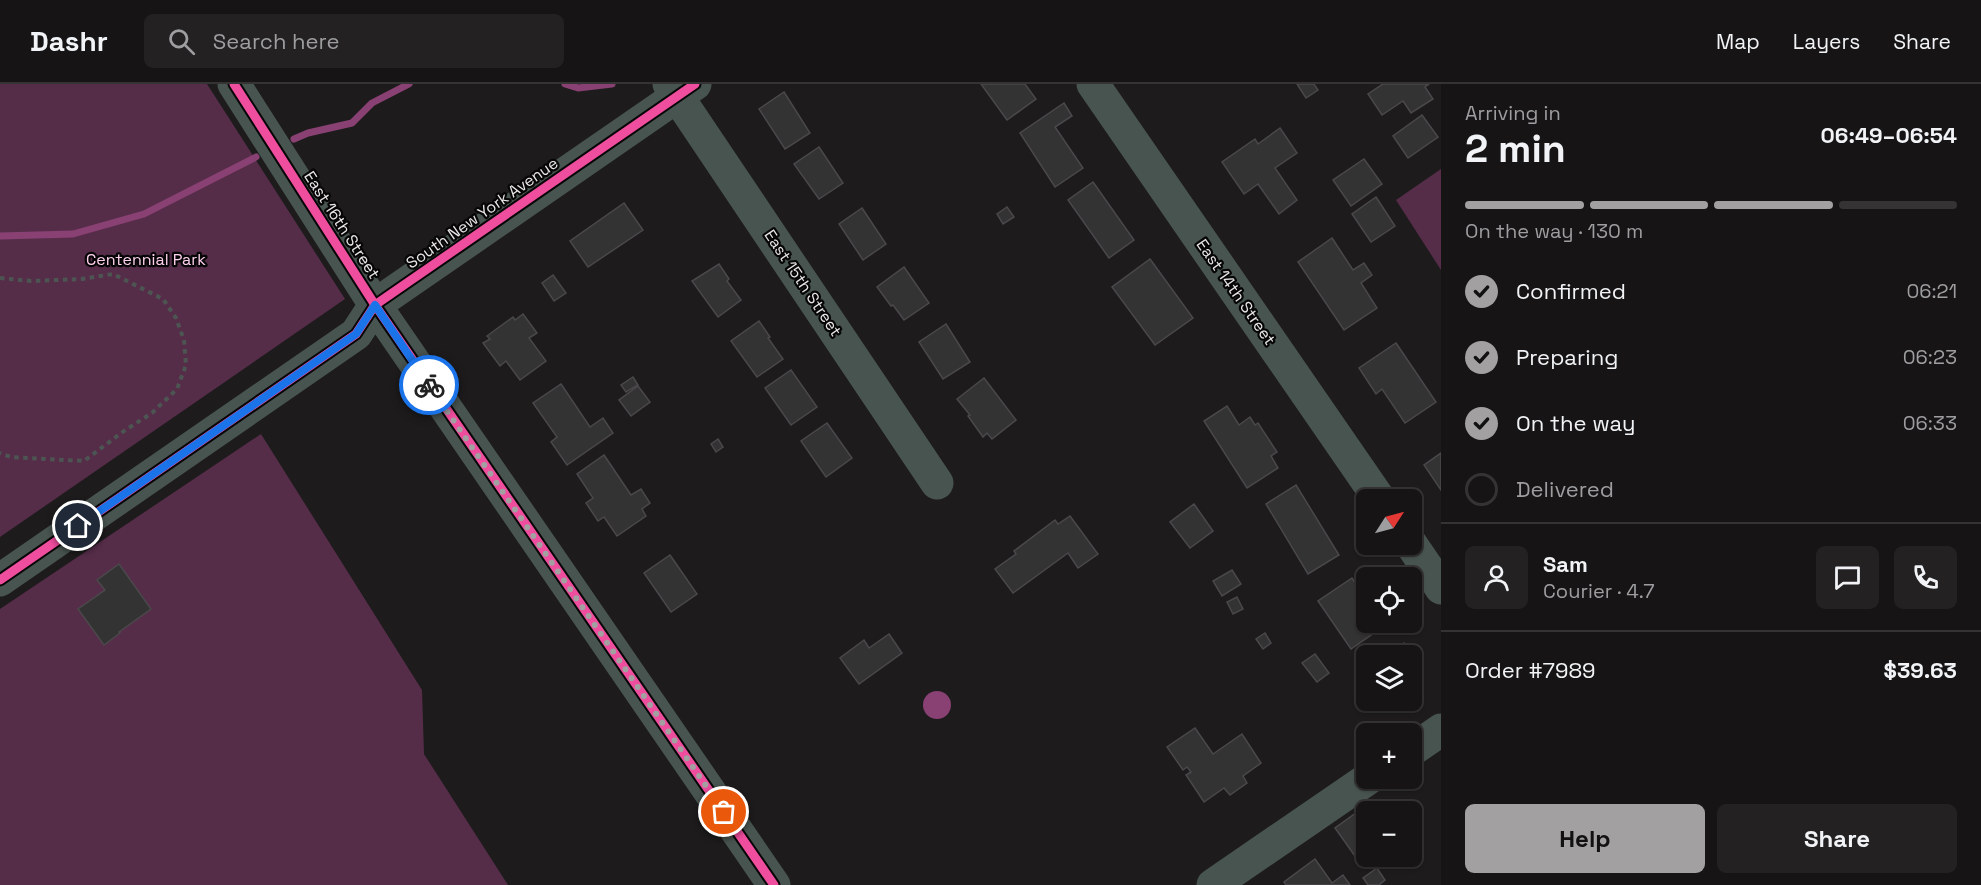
<!DOCTYPE html>
<meta charset="utf-8">
<style>
body{margin:0;font-family:"Space Grotesk",sans-serif;background:#232122;color:#f1f3f6;height:100vh;display:flex;flex-direction:column;font-size:22px;white-space:nowrap}
*{box-sizing:border-box;margin:0}
p{font-size:20px;color:#9e9ea0}
.icon{flex:none;width:33px;height:33px;fill:none;stroke:currentColor;stroke-width:2;stroke-linecap:round;stroke-linejoin:round}
.map{position:relative;flex:1;overflow:hidden}
.drawer{display:flex;flex-direction:column;background:#161415;width:540px}
.drawer>*{flex:none}
.needle{width:39px;rotate:54deg}
.fabs{position:absolute;left:1356px;top:405px;display:grid;gap:12px}
.fabs a{display:grid;place-items:center;width:66px;height:66px;border-radius:9px;background:#161415;box-shadow:0 2px 4px #0004,0 0 0 2px #353334;font-size:30px}
.pin{position:absolute;display:grid;place-items:center;width:51px;height:51px;color:#fff;margin:-26px;border:3px solid #fff;border-radius:50%;box-shadow:0 2px 6px #0007}
.courier{position:absolute;display:grid;place-items:center;width:60px;height:60px;margin:-30px;border:4px solid #1a73e8;border-radius:50%;background:#fff;color:#222;box-shadow:0 2px 8px #0007}
.headline em{font-style:normal;font-weight:700}
.headline div{display:flex;flex-direction:column-reverse}
.headline{display:flex;align-items:center;justify-content:space-between;height:102px;padding:0 24px}
h1{font-size:39px;font-weight:700;line-height:45px}
.bar{display:grid;grid-template-columns:repeat(4,1fr);gap:9px 6px;align-content:center;height:72px;padding:0 24px}
.bar i{height:8px;border-radius:4px;background:#353334}
.bar .selected{background:#a2a0a1}
.bar p{grid-column:span 4}
.line{display:flex;align-items:center;gap:15px;padding:0 24px;border-top:2px solid #353334}
.line div{flex:1}
.round{display:grid;place-items:center;flex:none;width:63px;height:63px;border-radius:9px;background:#232122}
ol{padding:0 24px;list-style:none}
li{display:flex;align-items:center;gap:18px;height:66px}
li p{margin-inline-start:auto}
li .icon{padding:6px;border-radius:50%;background:#a2a0a1;color:#111;stroke-width:4}
li:last-child{color:#9e9ea0}
li i{width:33px;height:33px;border:3px solid #353334;border-radius:50%}
.cta{display:flex;gap:12px;margin-top:auto;padding:12px 24px}
.cta a{flex:1;height:69px;border-radius:9px;background:#a2a0a1;color:#111;font-size:24px;font-weight:700;line-height:69px;text-align:center}
.cta a+a{background:#232122;color:#f1f3f6}
header{display:flex;align-items:center;gap:36px;box-sizing:border-box;height:84px;padding:0 30px;background:#161415;border-bottom:2px solid #353334}
header strong{font-size:28px}
nav{display:flex;gap:33px;margin-inline-start:auto;font-size:21px}
.search{width:420px;height:54px;background:#232122;display:flex;align-items:center;gap:15px;box-sizing:border-box;padding:0 21px;border-radius:9px;color:#9e9ea0;font-size:22px}
main{display:flex;flex:1;min-height:0}
.map>svg:first-child{display:block}
.green{fill:#562d49}
.water{fill:#894073}
.lines{fill:none;stroke-linecap:round;stroke-linejoin:round}
.stream{stroke:#894073;stroke-width:7}
.building{fill:#343334;stroke:#4a484a;stroke-width:1.5}
.path{stroke:#4d5553;stroke-width:4;stroke-dasharray:4.5 4.5;stroke-linecap:butt}
.minor{stroke:#485450;stroke-width:33}
.cycleway-casing{stroke:#070607;stroke-width:13}
.cycleway{stroke:#ef4d9e;stroke-width:9}
.done{stroke:#a2a0a1;stroke-width:6;stroke-dasharray:0 10.8}
.route{stroke:#1a73e8;stroke-width:8}
.labels{text-anchor:middle;dominant-baseline:central;stroke-width:4.5;stroke-linejoin:round;paint-order:stroke}
.street-label{font-size:16px;fill:#e9e7e8;stroke:#070607}
.park-label{font-size:16px;fill:#fed0ed;stroke:#070607}
</style>
<header>
<strong>Dashr</strong>
<div class="search"><svg class="icon" aria-label="search" viewBox="0 0 24 24"><circle cx="10" cy="10" r="6"/><path d="M15 15l6 6"/></svg>Search here</div>
<nav><a>Map</a><a>Layers</a><a>Share</a></nav>
</header>
<main>
<div class="map">
<svg width="1441" height="801" viewBox="0 0 1441 801">
<rect width="100%" height="100%" fill="#1d1b1c"/>
<g class="green">
<path d="M0,0H207L345,215L0,453Z"/>
<path d="M1441,85V186L1396,116Z"/>
<path d="M261,350L422,606L424,670L508,801H0V525Z"/>
</g>
<circle class="water" cx="937" cy="621" r="14"/>
<g class="lines">
<g class="stream">
<path d="M565,0L578,4L612,0"/>
<path d="M294,55L308,49L352,39L372,19L409,0"/>
<path d="M0,152L73,150L144,130L256,73"/>
</g>
</g>
<g class="building">
<path d="M981,0H1025L1036,15L1007,36Z"/>
<path d="M1297,0H1314L1318,6L1306,14Z"/>
<path d="M1383,0H1429L1425,3L1433,15L1411,29L1403,17L1382,31L1368,10Z"/>
<path d="M784,8L810,49L785,65L759,25Z"/>
<path d="M1064,19L1072,32L1055,43L1083,84L1055,103L1020,49Z"/>
<path d="M1422,31L1438,53L1408,74L1393,52Z"/>
<path d="M1280,44L1297,69L1275,84L1297,116L1279,130L1258,100L1244,110L1222,78L1255,55L1258,60Z"/>
<path d="M819,63L843,99L819,115L794,80Z"/>
<path d="M1364,75L1382,100L1351,122L1333,96Z"/>
<path d="M1093,98L1134,156L1109,174L1068,116Z"/>
<path d="M1376,113L1395,142L1371,158L1352,130Z"/>
<path d="M624,119L643,146L588,183L570,157Z"/>
<path d="M1007,123L1014,133L1003,140L997,130Z"/>
<path d="M862,124L886,160L863,176L839,140Z"/>
<path d="M1332,154L1353,186L1364,179L1372,191L1361,199L1377,224L1344,246L1298,178Z"/>
<path d="M1150,175L1193,234L1155,261L1112,203Z"/>
<path d="M719,180L729,195L727,197L741,216L718,233L692,197Z"/>
<path d="M904,183L929,219L904,236L893,221L891,222L877,203Z"/>
<path d="M553,191L566,209L554,217L542,199Z"/>
<path d="M523,230L537,249L529,254L546,277L520,296L506,277L500,282L483,259L490,255L487,252L513,233L515,236Z"/>
<path d="M759,237L770,253L768,254L783,275L757,293L731,257Z"/>
<path d="M946,240L970,278L943,295L919,258Z"/>
<path d="M1396,259L1436,318L1405,339L1382,305L1376,310L1359,284Z"/>
<path d="M791,286L817,323L791,341L765,304Z"/>
<path d="M633,293L638,301L626,308L621,301Z"/>
<path d="M984,294L1016,336L992,355L987,349L983,353L968,332L970,331L957,315Z"/>
<path d="M561,300L590,343L603,334L613,349L567,381L551,358L557,353L533,319Z"/>
<path d="M638,302L650,318L631,332L619,316Z"/>
<path d="M1227,322L1239,341L1250,333L1255,341L1258,339L1277,368L1271,372L1278,384L1247,404L1204,337Z"/>
<path d="M827,339L852,374L826,393L801,357Z"/>
<path d="M718,355L723,363L716,368L711,360Z"/>
<path d="M1441,369V406L1424,381Z"/>
<path d="M604,371L631,411L641,405L650,419L642,425L646,432L617,452L604,433L598,437L586,419L593,414L577,390Z"/>
<path d="M1296,401L1339,471L1308,490L1266,420Z"/>
<path d="M1194,420L1213,447L1190,464L1170,438Z"/>
<path d="M1070,432L1098,470L1078,484L1068,469L1013,509L995,485L1016,470L1014,467L1055,436L1058,440Z"/>
<path d="M670,471L697,510L671,528L644,489Z"/>
<path d="M119,480L151,525L119,548L120,549L104,561L78,525L105,506L97,496Z"/>
<path d="M1232,486L1241,500L1222,512L1213,497Z"/>
<path d="M1352,494L1366,517V538H1390L1351,565L1318,517Z"/>
<path d="M1237,513L1243,525L1233,530L1227,518Z"/>
<path d="M1265,549L1271,559L1263,565L1256,555Z"/>
<path d="M889,550L902,569L859,600L840,574L864,556L869,564Z"/>
<path d="M1404,559L1422,585L1412,592V572H1385Z"/>
<path d="M1315,570L1329,589L1317,598L1302,579Z"/>
<path d="M1366,584V605L1357,591Z"/>
<path d="M1375,616H1398L1382,628Z"/>
<path d="M1195,644L1213,670L1242,650L1261,679L1243,692L1247,699L1230,711L1224,704L1204,718L1186,691L1191,688L1187,683L1183,686L1167,663Z"/>
<path d="M1360,726L1366,735V768L1357,775L1335,744Z"/>
<path d="M1315,775L1332,799L1343,791L1350,801H1286L1284,798Z"/>
<path d="M1377,784L1385,796L1379,801H1368L1363,794Z"/>
</g>
<g class="lines">
<path class="path" d="M0,194L31,197L82,195L113,190L163,215L176,234L184,256L186,281L177,305L152,329L124,347L84,377L11,373L0,369"/>
<g class="minor">
<path d="M234,0L375,221L774,801"/>
<path d="M669,0L937,399"/>
<path d="M1093,0L1380,416"/>
<path d="M1411,460L1441,504"/>
<path d="M0,496L356,250L375,221L695,0"/>
<path d="M1412,666L1441,646"/>
<path d="M1213,801L1369,694"/>
</g>
<g class="cycleway-casing">
<g id="cycleway">
<path d="M234,0L375,221L774,801"/>
<path d="M0,496L356,250L375,221L695,0"/>
</g>
</g>
<use href="#cycleway" class="cycleway"/>
</g>
<g class="lines">
<path class="done" d="M429,301L724,728"/>
<path class="route" d="M78,442L356,250L375,221L429,301"/>
</g>
<g class="labels">
<g class="street-label">
<text transform="translate(482 129) rotate(-35)">South New York Avenue</text>
<text transform="translate(342 141) rotate(57)">East 16th Street</text>
<text transform="translate(803 199) rotate(56)">East 15th Street</text>
<text transform="translate(1236 208) rotate(55)">East 14th Street</text>
</g>
<g class="park-label">
<text x="146" y="175">Centennial Park</text>
</g>
</g>
</svg>
<div class="fabs">
<a><svg class="needle" viewBox="-14 -14 28 28"><path d="M0-13l5 13h-10z" fill="#e53935"/><path d="M0 13l5-13h-10z" fill="#9e9ea0"/></svg></a>
<a><svg class="icon" aria-label="locate" viewBox="0 0 24 24"><circle cx="12" cy="12" r="6"/><path d="M12 2v4M12 18v4M2 12h4M18 12h4"/></svg></a>
<a><svg class="icon" aria-label="layers" viewBox="0 0 24 24"><path d="M12 4l9 5-9 5-9-5zM3 14l9 5 9-5"/></svg></a>
<a>+</a>
<a>−</a>
</div>
<div class="pin" style="left:724px;top:728px;background:#ea580c"><svg class="icon" aria-label="bag" viewBox="0 0 24 24"><path d="M5 8h14l-1 12H6zM9 8a3 3 0 0 1 6 0"/></svg></div>
<div class="pin" style="left:78px;top:442px;background:#1f2937"><svg class="icon" aria-label="home" viewBox="0 0 24 24"><path d="M3 11l9-7 9 7M6 9v11h12V9"/></svg></div>
<div class="courier" style="left:429px;top:301px"><svg class="icon" aria-label="bike" viewBox="0 0 24 24"><circle cx="6" cy="16" r="4"/><circle cx="18" cy="16" r="4"/><path d="M6 16l4-8h5l3 8M10 8l3 8H6M13 5h3"/></svg></div>
</div>
<section class="drawer">
<div class="headline"><div><h1>2 min</h1><p>Arriving in</p></div><em>06:49–06:54</em></div>
<div class="bar"><i class="selected"></i><i class="selected"></i><i class="selected"></i><i></i><p>On the way · 130 m</p></div>
<ol>
<li><svg class="icon" aria-label="check" viewBox="0 0 24 24"><path d="M5 12l5 5 9-10"/></svg>Confirmed<p>06:21</p></li>
<li><svg class="icon" aria-label="check" viewBox="0 0 24 24"><path d="M5 12l5 5 9-10"/></svg>Preparing<p>06:23</p></li>
<li><svg class="icon" aria-label="check" viewBox="0 0 24 24"><path d="M5 12l5 5 9-10"/></svg>On the way<p>06:33</p></li>
<li><i></i>Delivered</li>
</ol>
<div class="line" style="height:108px"><a class="round"><svg class="icon" aria-label="person" viewBox="0 0 24 24"><circle cx="12" cy="8" r="4"/><path d="M4 21q1-7 8-7t8 7"/></svg></a><div><b>Sam</b><p>Courier · 4.7</p></div><a class="round"><svg class="icon" aria-label="chat" viewBox="0 0 24 24"><path d="M4 5h16v11H9l-5 4z"/></svg></a><a class="round"><svg class="icon" aria-label="phone" viewBox="0 0 24 24"><path d="M5 4h4l2 5-3 2q2 4 5 5l2-3 5 2v4C11 20 4 13 5 4z"/></svg></a></div>
<div class="line" style="height:78px"><div>Order #7989</div><b>$39.63</b></div>
<div class="cta"><a>Help</a><a>Share</a></div>
</section>
</main>
